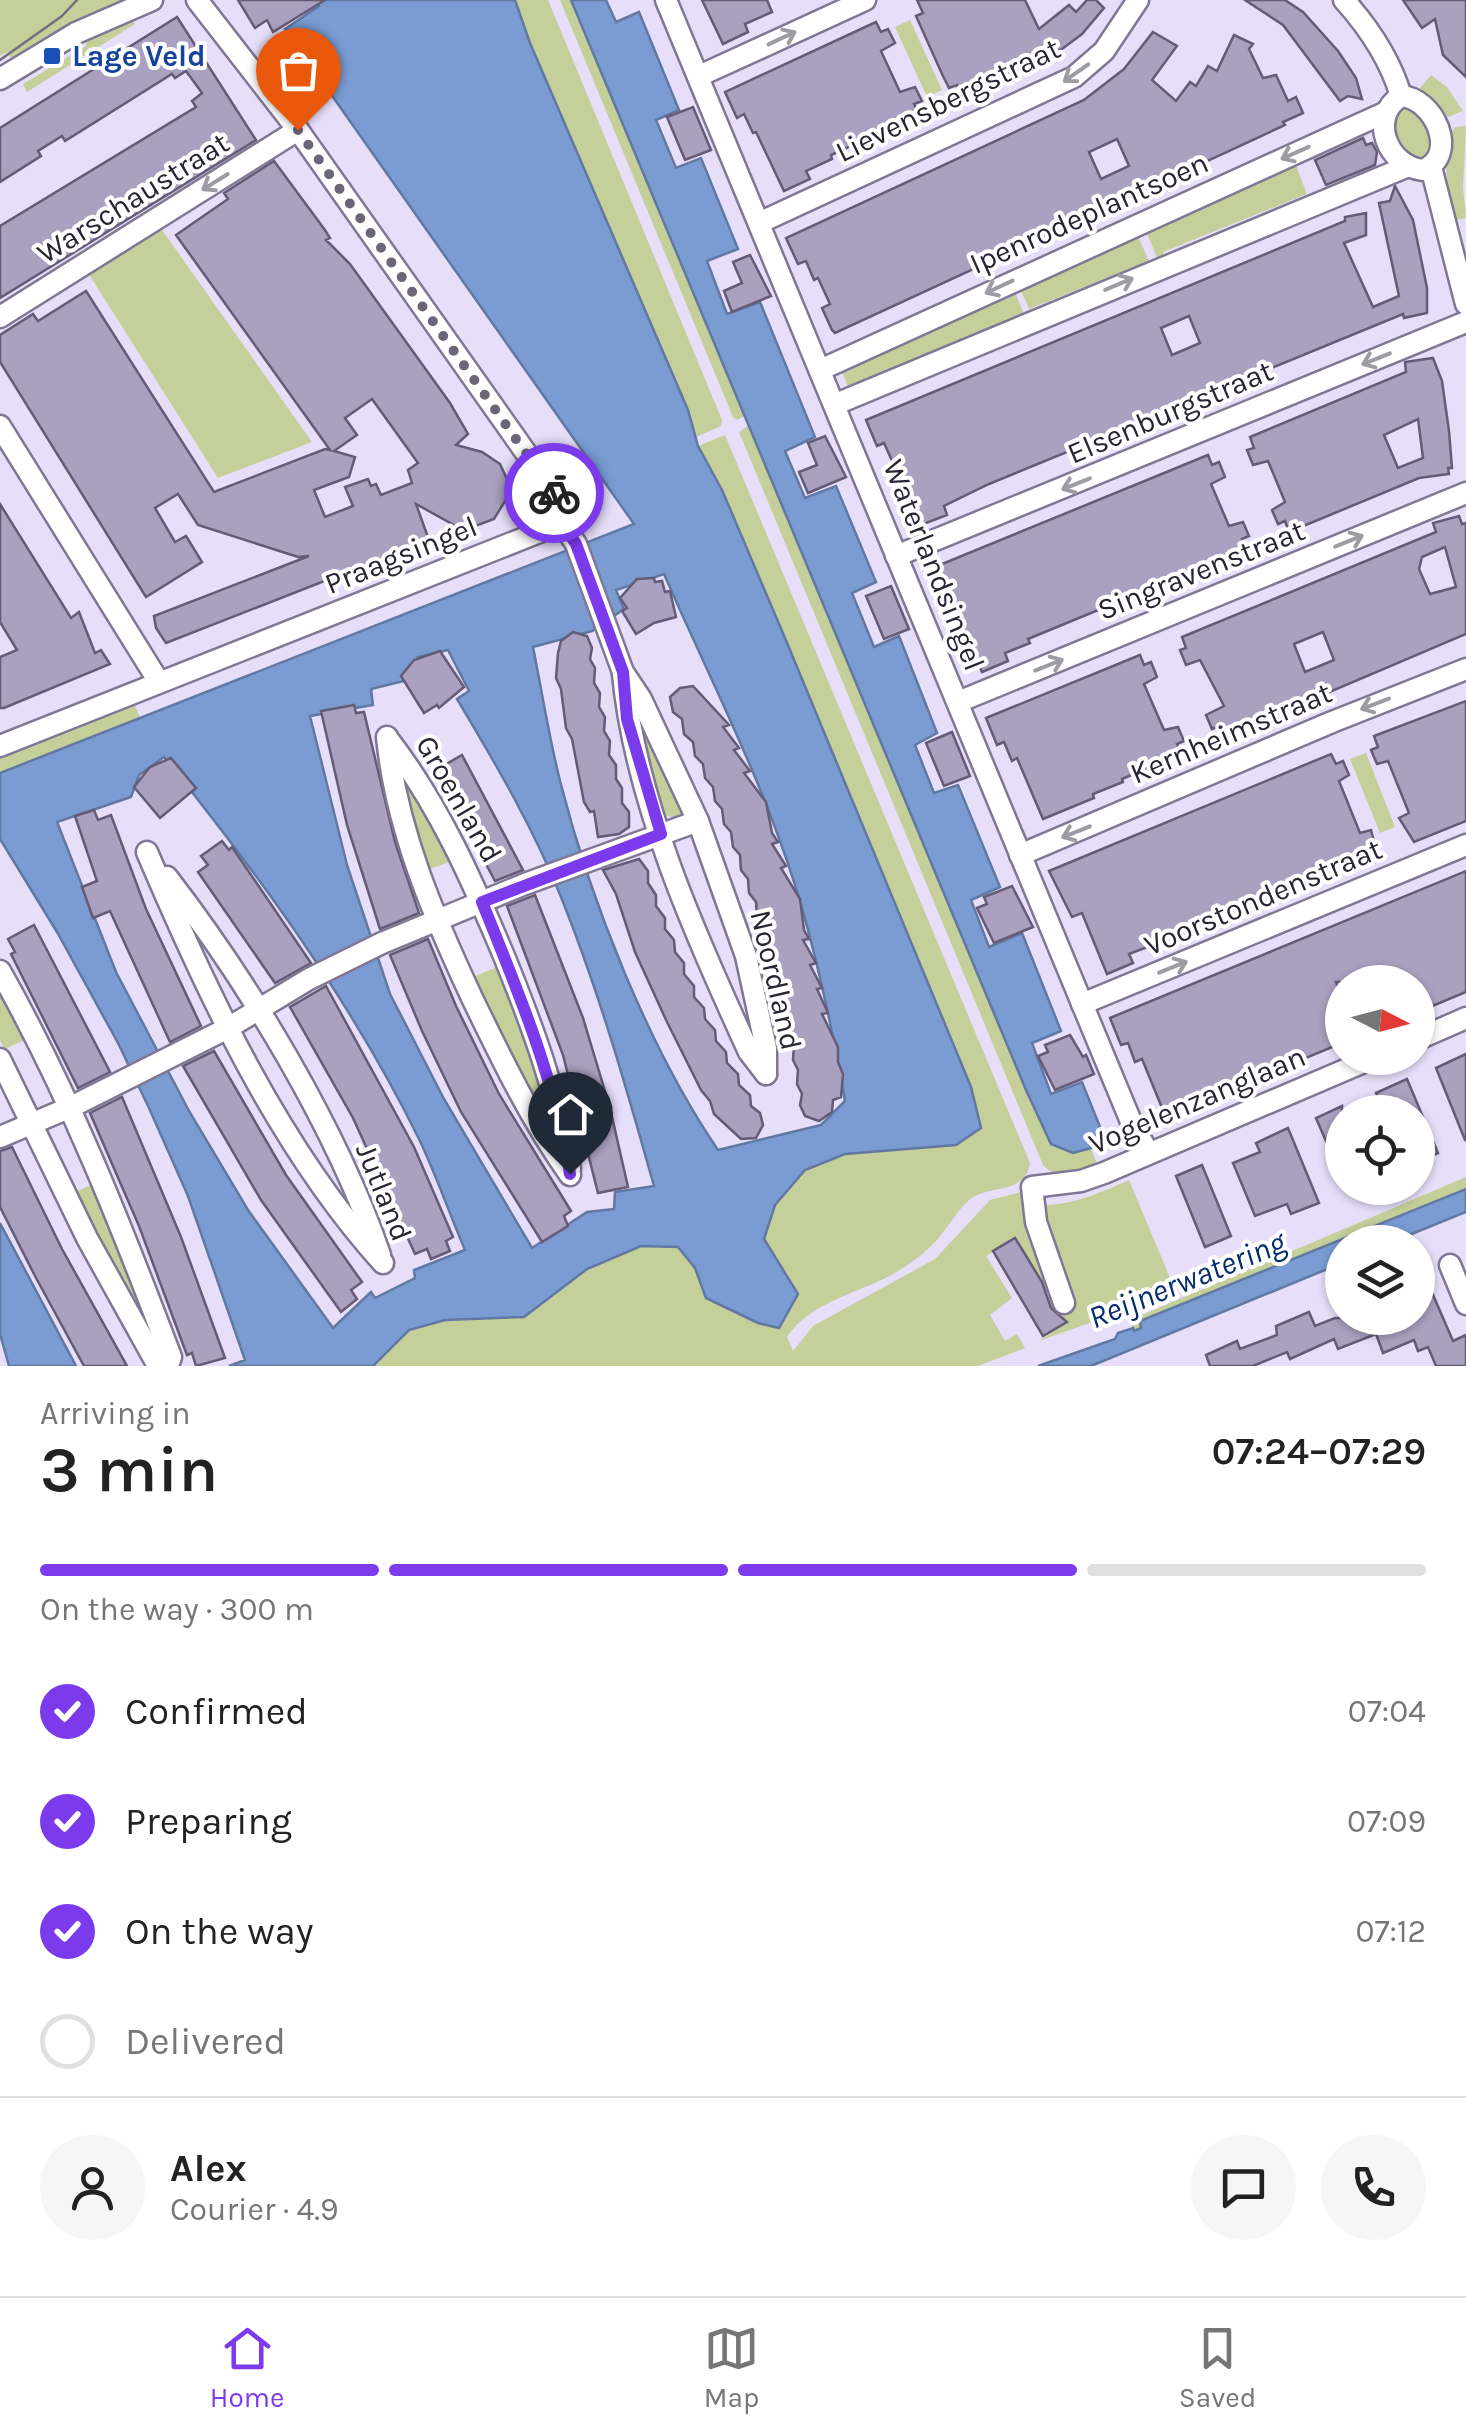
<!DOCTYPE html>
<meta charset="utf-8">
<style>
body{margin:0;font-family:Karla,sans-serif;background:#f6f6f6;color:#222;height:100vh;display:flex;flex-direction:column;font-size:38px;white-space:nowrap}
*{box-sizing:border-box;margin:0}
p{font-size:32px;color:#767676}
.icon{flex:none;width:55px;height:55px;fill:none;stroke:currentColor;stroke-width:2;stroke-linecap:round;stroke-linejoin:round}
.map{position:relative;height:1366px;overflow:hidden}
.side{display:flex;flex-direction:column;background:#fff;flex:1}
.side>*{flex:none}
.needle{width:65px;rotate:96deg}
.fabs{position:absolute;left:1325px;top:965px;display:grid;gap:20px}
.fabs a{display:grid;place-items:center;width:110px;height:110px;border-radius:50%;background:#fff;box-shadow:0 2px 8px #0004;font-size:50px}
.pin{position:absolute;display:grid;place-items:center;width:85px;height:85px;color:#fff;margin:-102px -42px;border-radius:50% 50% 50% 0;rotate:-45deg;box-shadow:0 0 10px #0007}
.pin .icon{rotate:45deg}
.courier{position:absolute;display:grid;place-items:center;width:100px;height:100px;margin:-50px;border:8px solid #7c3aed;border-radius:50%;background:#fff;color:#222;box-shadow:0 2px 12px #0007}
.summary em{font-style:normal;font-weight:600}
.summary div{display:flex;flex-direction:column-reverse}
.summary{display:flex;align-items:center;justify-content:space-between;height:170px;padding:0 40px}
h1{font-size:65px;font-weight:600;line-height:75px}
.bar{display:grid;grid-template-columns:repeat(4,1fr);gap:15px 10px;align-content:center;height:120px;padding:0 40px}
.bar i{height:12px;border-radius:8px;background:#e0e0e0}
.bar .current{background:#7c3aed}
.bar p{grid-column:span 4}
.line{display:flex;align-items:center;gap:25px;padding:0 40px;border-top:2px solid #e0e0e0}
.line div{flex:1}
.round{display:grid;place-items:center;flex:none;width:105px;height:105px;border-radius:52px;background:#f6f6f6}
ol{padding:0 40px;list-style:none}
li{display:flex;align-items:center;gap:30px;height:110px}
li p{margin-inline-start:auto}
li .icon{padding:10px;border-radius:50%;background:#7c3aed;color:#fff;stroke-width:4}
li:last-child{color:#767676}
li i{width:55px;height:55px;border:5px solid #e0e0e0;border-radius:50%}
.dock{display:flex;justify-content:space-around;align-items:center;height:140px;border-top:2px solid #e0e0e0;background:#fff;font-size:28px;color:#767676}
.dock a{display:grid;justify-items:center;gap:5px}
.dock .current{color:#7c3aed}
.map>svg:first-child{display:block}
.green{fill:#c5cf99}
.water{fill:#7a9cd2;stroke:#6178a2;stroke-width:2.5;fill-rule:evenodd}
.building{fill:#aaa0c0;stroke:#645b77;stroke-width:2.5;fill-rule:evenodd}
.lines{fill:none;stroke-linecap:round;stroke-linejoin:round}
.minor-casing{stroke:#807795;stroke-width:25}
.minor{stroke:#fff;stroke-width:20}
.tram{stroke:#726d7f;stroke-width:2.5}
.oneway{stroke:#9e9ca2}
.done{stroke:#6b6577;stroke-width:10;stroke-dasharray:0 18}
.route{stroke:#7c3aed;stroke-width:12}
.transit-dot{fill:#1a4fb4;stroke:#fff;stroke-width:4}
.labels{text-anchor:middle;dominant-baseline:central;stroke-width:8;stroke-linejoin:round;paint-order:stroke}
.transit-label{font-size:30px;font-weight:bold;fill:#164399;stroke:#fff;text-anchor:start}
.street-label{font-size:30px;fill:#282431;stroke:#fff}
.water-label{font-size:32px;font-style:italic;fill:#042d6d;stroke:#fff}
</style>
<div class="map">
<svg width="1466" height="1366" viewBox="0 0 1466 1366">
<rect width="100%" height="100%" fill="#e7dffa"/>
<g class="green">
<path d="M0,0H134L13,61L7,52L0,56Z"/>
<path d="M515,0H548L722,420L721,426L696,437L688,410L530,43Z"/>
<path d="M560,0H571L745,416L737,420L733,417Z"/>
<path d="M131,19L135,24L27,92L23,84L86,46L87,37Z"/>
<path d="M910,20L942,90L927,97L895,27Z"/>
<path d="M1431,75L1447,87L1463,111L1448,117L1421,92L1420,88Z"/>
<path d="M1404,103L1418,106L1434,142L1428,157L1410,158L1392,134L1394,109Z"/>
<path d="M1466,126L1463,187L1466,218L1456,220C1450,193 1437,152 1455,127Z"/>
<path d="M1295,163L1307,194L1163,252L1164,257L1158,260L1146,231Z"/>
<path d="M155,220L312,442L218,478L83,265Z"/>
<path d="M1136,232L1149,261L1029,309L1020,288Z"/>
<path d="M1015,292L1025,317L849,390L841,369Z"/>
<path d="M749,425L1051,1144L1073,1153L1091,1148L1097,1164C1079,1171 1058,1181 1043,1165L739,432Z"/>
<path d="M725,435L1030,1163C1025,1196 990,1183 969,1200C956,1212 947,1229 935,1242C925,1253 911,1263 898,1271C863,1293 811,1300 787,1337L793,1351L813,1326L935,1259L990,1200L1021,1192L1025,1201C1058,1213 1099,1193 1129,1180L1173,1285L1165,1296L1039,1341L1067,1323L1015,1240L986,1256L1012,1298L990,1315L1005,1341L1017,1334L1025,1348L978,1366H295L719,1190L798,1294L764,1240L775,1205L805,1170L845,1154L892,1149L971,1087L785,638L722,490L698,446Z"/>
<path d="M133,700L140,718L0,775V754Z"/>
<path d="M635,704L683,804L681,813L675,818L661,814L631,706Z"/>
<path d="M1366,753L1395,827L1380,833L1350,759Z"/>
<path d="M405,774L452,861L427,870L405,802L401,776Z"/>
<path d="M495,968L499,970L528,1045L556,1140L552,1142L473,977Z"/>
<path d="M0,986L27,1039L4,1049L0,1040Z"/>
<path d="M1466,1177V1188L1141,1321V1328L1134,1331L1130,1320Z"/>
<path d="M93,1184L162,1358L71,1194Z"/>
</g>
<g class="water">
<path d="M316,0H515L530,43L688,410L698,446L722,490L785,638L971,1087L981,1128L956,1145L845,1154L805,1170L775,1205L764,1239L798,1294L779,1328L758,1323L706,1298L695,1268L678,1247L641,1246L587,1269L524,1317L445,1320L409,1330L373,1366H229L245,1360L188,1196L149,1108L118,1043L57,932L0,839V773L634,524L285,29L319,6ZM664,574C709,677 761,777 795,885C817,956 832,1027 845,1101L821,1125L718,1150C648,1047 591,902 560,781C549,737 542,692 533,647L592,631L624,609L616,590ZM448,650L469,691L457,699C496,764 535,831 563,902C600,995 627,1090 654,1186L615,1192L614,1209L587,1212L532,1248L444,1099L390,994L347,865L310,716L373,705L371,689L404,681L418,657ZM164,757C259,875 351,1001 418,1137C436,1174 449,1213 465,1250L414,1270L415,1278L375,1298L371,1292L333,1328L248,1210L189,1111L116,972L57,822L131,797L139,775Z"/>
<path d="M571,0H606L616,22L639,12L679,110L656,120L676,168L701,158L738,249L707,261L727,314L760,302L815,437L785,451L805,498L836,486L876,582L852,593L874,647L899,636L937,733L915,745L934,793L958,785L1000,887L971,900L989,947L1022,933L1061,1031L1032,1043L1051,1094L1082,1082L1102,1132L1090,1138L1091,1148L1073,1153L1051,1144L1026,1090Z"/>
<path d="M1466,1189V1212L1392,1242H1342V1263L1091,1366H1038L1115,1339L1118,1333L1133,1328L1134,1331L1141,1328L1140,1321Z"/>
<path d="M0,1223L76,1366H9L0,1334Z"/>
</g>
<g class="building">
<path d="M238,0H325L273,32L267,20L255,28Z"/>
<path d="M702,0H767L772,12L745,24L748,32L723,44Z"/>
<path d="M917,0H1025L1039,29L1069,5L1076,12L1087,0H1096L1104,8L1082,34L1062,49L961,95L957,85L949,88L942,74L916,16L923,13Z"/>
<path d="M1245,0H1285L1303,12L1338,51L1356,78L1362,99L1348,96L1340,101L1283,25Z"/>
<path d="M1403,0H1466V77L1443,55L1435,19L1422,28Z"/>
<path d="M177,17L256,140L0,298V226L196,107L192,101L202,93L186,71L175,78L172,74L65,141L62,136L38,151L41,156L0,182V128Z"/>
<path d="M876,22L881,32L888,29L895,43L881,51L900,92L915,87L922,101L914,104L919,115L831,155L832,159L806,171L810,179L784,191L756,132L753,133L744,114L737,118L725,92Z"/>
<path d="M1153,32L1177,46L1152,80L1176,101L1190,82L1196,86L1208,66L1217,71L1234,35L1253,44L1249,49L1263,78L1276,75L1288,101L1296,97L1303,113L1283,122L1285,125L835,333L832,330L822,308L830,304L818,278L814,280L806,261L798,264L786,238L1084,100L1124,69ZM1117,139L1129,166L1101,179L1089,152Z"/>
<path d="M693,107L711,150L685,160L667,117Z"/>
<path d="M1363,138L1366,145L1372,143L1377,152L1375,165L1326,185L1315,160Z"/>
<path d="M274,161L325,230L330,238L326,240L350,264L450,403L468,434L456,445L482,452L500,464L507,479V498L494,519L470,528L454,525L416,504L429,540L166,643L156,628L154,616L309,556L298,557L198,525L178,494L155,508L175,542L186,536L202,562L146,597L0,362V335L33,314L38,321L86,291L214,492L325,449L330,450L176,235L228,199L224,193ZM372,399L418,463L408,470L412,483L381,495L376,484L371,486L368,479L345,487L353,506L325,517L314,490L349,477L355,457L334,451L357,435L345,418Z"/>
<path d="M1395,186L1413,220L1427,288V313L1404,318L1403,314L989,484L944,506L947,515L921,525L884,443L877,446L866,420L1345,221V217L1366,213V235L1344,243L1373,307L1399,296L1379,203L1390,201ZM1189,316L1200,343L1172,355L1161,328Z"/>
<path d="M750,255L771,296L732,312L724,291L742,283L733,262Z"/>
<path d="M1433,358L1442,381L1449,431L1452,468H1448L1449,474L1419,478L1289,532L1285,521L1278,524L1272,510L1285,502L1268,461L1253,465L1247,450L1254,448L1250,437L1406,372L1405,362ZM1418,419L1423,458L1398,468L1384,435Z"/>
<path d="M825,436L846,477L808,493L799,472L817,465L808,443Z"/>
<path d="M1208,455L1212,465L1219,462L1225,477L1211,484L1229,526L1243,522L1249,536L1242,539L1246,549L1028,639L1030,643L1005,653L1008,661L982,672L957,612L951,614L943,595L936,598L925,571Z"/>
<path d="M0,504L71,618L79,612L95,653L101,650L110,664L4,708H0V657L17,650L0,622Z"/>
<path d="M1459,516L1462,524L1466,523V634L1224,737L1219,726L1212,729L1206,715L1224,706L1200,660L1186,665L1180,650L1186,648L1182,637L1436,532L1433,523ZM1445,547L1456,587L1430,594L1419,569L1422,557ZM1323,632L1334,660L1305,672L1294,644Z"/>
<path d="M654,578L655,582L662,581L665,592L670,591L676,617L654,623L636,634L622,611L627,608L620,598L637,579Z"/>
<path d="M891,586L909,629L884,639L866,596Z"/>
<path d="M573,632L587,636L592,648L590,659L595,668L594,683L600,693L599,707L605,717L604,731L610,741L609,755L616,765V779L622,788V803L629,812V827L619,834L598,837L594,811L590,812L584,802L572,739L566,728L561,689L556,678L558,653L561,641Z"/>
<path d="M440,651L464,687L439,708L437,705L424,713L401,676L414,660Z"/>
<path d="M1140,655L1144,665L1151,662L1157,677L1144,684L1164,730L1178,727L1184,741L1177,744L1181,754L1122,779L1123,782L1093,794L1094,798L1043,819L1017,758L1012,761L1004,742L997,745L986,718Z"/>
<path d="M693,686L729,725L723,727L739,748L734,750L750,771L744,773L766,802L772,833L778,842L772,844L786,866L781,868L800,899L804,930L809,939L803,940L816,963L810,965L822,988L817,989L828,1013L822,1014L838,1047V1062L843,1074L841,1097L833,1100L832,1112L819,1121L805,1116L800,1105L802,1094L797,1084L798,1070L793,1060L794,1045L788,1036L789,1021L782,1012L777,973L770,964V949L764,940V926L757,917L756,902L749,893L748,879L741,870L740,855L733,847L731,832L724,824L722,809L715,801L713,787L705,778L703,764L695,756L693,742L684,734L682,719L673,712L670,697L680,688Z"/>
<path d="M1466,701V821L1414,842L1399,818L1409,813L1388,761L1377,764L1371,750L1378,747L1374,736Z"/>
<path d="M354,705L356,713L364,712L395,842L419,913L380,929L347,825L321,711Z"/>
<path d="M952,732L970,776L944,786L926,743Z"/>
<path d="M1331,754L1336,764L1343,761L1349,775L1339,781L1360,833L1371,830L1378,857L1157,949L1155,944L1129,954L1133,963L1107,974L1082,913L1072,917L1049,871Z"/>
<path d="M462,755L523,870L495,881L436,770Z"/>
<path d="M171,758L196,788L160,818L134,787L150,767Z"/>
<path d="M94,810L98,820L111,815L146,909L201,1026L170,1042L110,911L93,918L82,887L97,881L75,816Z"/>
<path d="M222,841L229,850L232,847L247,869L311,963L275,983L198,872L208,865L201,856Z"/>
<path d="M639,859L648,871V883L656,895V906L665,918V929L674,940L675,952L684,963V974L694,986V997L704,1008L705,1019L715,1030L716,1041L726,1052L727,1063L738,1074L739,1085L750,1095L751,1106L760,1113L763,1125L756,1138L741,1139L714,1114L710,1101L701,1090L667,1022L635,952L616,894L603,870Z"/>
<path d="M1466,871V992L1418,1012V982H1336L1342,999V1043L1219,1094L1217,1089L1190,1100L1194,1109L1167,1120L1142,1059L1135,1062L1128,1043L1121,1045L1110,1018Z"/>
<path d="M1012,886L1033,927L994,943L977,908L987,904L984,897Z"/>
<path d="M535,895L583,1018L610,1108L628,1187L598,1193L563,1055L507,906Z"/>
<path d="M34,925L110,1072L78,1088L11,954L15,952L8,939Z"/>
<path d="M428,939L456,1006L499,1094L571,1211L564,1216L568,1226L542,1242L461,1112L422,1031L390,955Z"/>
<path d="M326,986L414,1147L453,1237L446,1241L450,1251L431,1259L427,1249L415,1254L353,1118L290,1007Z"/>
<path d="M1070,1035L1083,1057L1086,1055L1094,1074L1055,1090L1038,1056L1048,1052L1045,1045Z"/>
<path d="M214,1051L286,1175L362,1282L351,1290L357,1299L341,1312L261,1200L183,1066Z"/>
<path d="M1466,1054V1140H1465L1436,1068Z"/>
<path d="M1407,1079L1438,1153L1418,1162V1112H1350L1379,1100L1376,1093Z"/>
<path d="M122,1097L181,1237L225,1358L196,1366L192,1353L187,1355L139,1226L90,1113Z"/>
<path d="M1342,1106V1178L1316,1118Z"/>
<path d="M1288,1128L1319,1203L1291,1214L1287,1204L1255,1216L1233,1163L1260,1152L1256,1143Z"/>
<path d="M12,1147L62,1249L127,1366H84L35,1276L0,1207V1151Z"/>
<path d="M1202,1165L1231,1236L1205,1247L1176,1176Z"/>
<path d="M1015,1238L1042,1282L1051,1308L1067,1322L1043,1336L993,1251Z"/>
<path d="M1418,1260L1453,1341L1466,1335V1366H1436L1428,1347L1418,1351L1414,1340L1383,1353L1376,1334L1338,1349L1334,1339L1290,1359L1287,1352L1253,1366H1210L1206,1355L1237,1341L1240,1349L1277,1335L1276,1326L1309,1312L1315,1326L1335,1318H1363L1365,1322L1377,1318H1418Z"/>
</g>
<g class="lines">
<g class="minor-casing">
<g id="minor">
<path d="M666,0L1132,1124L1148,1152"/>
<path d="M1344,0C1370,29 1390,59 1401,96"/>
<path d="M699,76L865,0"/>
<path d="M0,79L76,33L152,0"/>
<path d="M1401,96C1434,98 1460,155 1423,170C1387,166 1368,117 1401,96Z"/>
<path d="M1431,167L1466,304"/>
<path d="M759,223L1074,77L1104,51L1138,0"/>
<path d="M0,317L298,130"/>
<path d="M820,370L1384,113"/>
<path d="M836,404L1406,167"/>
<path d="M0,426L159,682"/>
<path d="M562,523L576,544L623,672L641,699L698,821L746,956L766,1048V1074"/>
<path d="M896,556L1466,322"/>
<path d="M623,674C635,801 696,937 749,1052L766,1074"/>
<path d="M958,702L1466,493"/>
<path d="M387,737C396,829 434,917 473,1000C502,1060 531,1120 570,1175"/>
<path d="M388,739C439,805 472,880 504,956C532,1025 558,1095 570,1169"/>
<path d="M0,746L562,523L560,501L298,130L197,0"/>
<path d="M147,852C207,993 279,1148 383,1263"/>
<path d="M1020,855L1332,722L1466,669"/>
<path d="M167,877C249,983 337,1129 380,1255"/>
<path d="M0,971C70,1095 121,1225 171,1357L168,1366"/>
<path d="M1082,1004L1466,845"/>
<path d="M1418,1039L1466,1018"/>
<path d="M0,1059L87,1238L157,1364L163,1366"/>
<path d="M0,1137L71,1107L228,1028L309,979L382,943L525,884L698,821"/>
<path d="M1450,1265L1466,1304"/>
<path d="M1064,1303L1036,1222L1032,1187L1081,1181L1104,1173L1373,1058"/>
</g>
</g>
<use href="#minor" class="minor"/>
<path class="tram" d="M0,60L62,16L77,0"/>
</g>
<defs><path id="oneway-shaft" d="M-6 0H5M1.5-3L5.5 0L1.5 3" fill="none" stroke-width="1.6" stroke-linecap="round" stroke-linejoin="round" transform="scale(2.5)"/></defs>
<g class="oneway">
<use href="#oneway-shaft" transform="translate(782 38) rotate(-25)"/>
<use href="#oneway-shaft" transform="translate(1076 73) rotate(145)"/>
<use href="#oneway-shaft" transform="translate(1295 153) rotate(156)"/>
<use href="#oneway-shaft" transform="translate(215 182) rotate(148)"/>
<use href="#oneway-shaft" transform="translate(1119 284) rotate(-23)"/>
<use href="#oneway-shaft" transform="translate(999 287) rotate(155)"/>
<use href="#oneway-shaft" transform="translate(1376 359) rotate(158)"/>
<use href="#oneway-shaft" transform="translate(1076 484) rotate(158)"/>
<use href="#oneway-shaft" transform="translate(1349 541) rotate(-22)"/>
<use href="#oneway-shaft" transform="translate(1049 665) rotate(-22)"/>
<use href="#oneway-shaft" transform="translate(1375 704) rotate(159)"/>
<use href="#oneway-shaft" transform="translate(1076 832) rotate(158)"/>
<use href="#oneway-shaft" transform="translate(1173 967) rotate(-22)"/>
</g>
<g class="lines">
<path class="done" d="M298,130L554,493"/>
<path class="route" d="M554,493L560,501L562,523L576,544L623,672L627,719L661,834L482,902C518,991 555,1079 570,1174"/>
</g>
<rect class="transit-dot" x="42" y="46" width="20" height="20" rx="5"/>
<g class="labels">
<g class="transit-label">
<text x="72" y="56">Lage Veld</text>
</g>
<g class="street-label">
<text transform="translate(948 100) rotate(-26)">Lievensbergstraat</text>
<text transform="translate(133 198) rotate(-32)">Warschaustraat</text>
<text transform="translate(1089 213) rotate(-24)">Ipenrodeplantsoen</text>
<text transform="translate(1170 412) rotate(-23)">Elsenburgstraat</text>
<text transform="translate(401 555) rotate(-22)">Praagsingel</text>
<text transform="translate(934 565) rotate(68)">Waterlandsingel</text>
<text transform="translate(1201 570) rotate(-22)">Singravenstraat</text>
<text transform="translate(1231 733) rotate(-23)">Kernheimstraat</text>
<text transform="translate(459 799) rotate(60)">Groenland</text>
<text transform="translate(1263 897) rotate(-23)">Voorstondenstraat</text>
<text transform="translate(776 980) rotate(77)">Noordland</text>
<text transform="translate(1197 1100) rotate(-23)">Vogelenzanglaan</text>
<text transform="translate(384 1192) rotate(68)">Jutland</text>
</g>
<g class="water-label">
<text transform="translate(1187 1280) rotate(-22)">Reijnerwatering</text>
</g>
</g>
</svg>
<div class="fabs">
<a><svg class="needle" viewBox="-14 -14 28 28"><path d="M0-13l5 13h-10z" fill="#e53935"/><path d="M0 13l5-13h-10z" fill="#767676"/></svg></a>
<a><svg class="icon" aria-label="locate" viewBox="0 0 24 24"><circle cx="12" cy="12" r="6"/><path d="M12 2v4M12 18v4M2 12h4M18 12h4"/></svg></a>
<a><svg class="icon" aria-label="layers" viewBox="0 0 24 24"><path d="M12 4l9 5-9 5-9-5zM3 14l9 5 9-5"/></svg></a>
</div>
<div class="pin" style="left:298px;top:130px;background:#ea580c"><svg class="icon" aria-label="bag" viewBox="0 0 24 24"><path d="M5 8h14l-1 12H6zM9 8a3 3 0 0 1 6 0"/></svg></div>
<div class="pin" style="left:570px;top:1174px;background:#1f2937"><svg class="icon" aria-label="home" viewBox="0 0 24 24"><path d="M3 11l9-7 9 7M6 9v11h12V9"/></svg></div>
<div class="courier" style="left:554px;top:493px"><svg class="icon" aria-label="bike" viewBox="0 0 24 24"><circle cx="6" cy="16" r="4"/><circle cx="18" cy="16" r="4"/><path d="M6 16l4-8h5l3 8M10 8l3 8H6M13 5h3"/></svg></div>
</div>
<section class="side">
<div class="summary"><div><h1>3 min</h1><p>Arriving in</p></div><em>07:24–07:29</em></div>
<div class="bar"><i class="current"></i><i class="current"></i><i class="current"></i><i></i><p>On the way · 300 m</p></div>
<ol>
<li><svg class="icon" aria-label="check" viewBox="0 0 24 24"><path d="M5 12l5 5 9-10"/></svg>Confirmed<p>07:04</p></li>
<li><svg class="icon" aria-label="check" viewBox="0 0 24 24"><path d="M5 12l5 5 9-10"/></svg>Preparing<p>07:09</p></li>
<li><svg class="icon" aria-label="check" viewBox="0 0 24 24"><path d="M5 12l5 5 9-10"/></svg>On the way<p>07:12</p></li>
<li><i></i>Delivered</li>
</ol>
<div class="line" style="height:180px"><a class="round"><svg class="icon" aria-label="person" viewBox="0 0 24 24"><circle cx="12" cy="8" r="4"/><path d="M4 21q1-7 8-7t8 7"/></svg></a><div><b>Alex</b><p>Courier · 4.9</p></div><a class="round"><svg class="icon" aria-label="chat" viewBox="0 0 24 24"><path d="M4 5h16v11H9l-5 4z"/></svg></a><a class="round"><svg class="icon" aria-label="phone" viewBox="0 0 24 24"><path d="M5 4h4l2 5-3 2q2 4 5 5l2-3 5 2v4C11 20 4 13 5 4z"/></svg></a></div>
</section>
<nav class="dock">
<a class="current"><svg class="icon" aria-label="home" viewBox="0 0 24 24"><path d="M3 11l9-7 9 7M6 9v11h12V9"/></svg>Home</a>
<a><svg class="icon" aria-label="map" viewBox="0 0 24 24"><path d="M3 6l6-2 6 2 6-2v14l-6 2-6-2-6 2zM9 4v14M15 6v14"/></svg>Map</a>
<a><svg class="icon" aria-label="saved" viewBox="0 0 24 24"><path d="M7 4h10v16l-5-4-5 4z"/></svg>Saved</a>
</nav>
